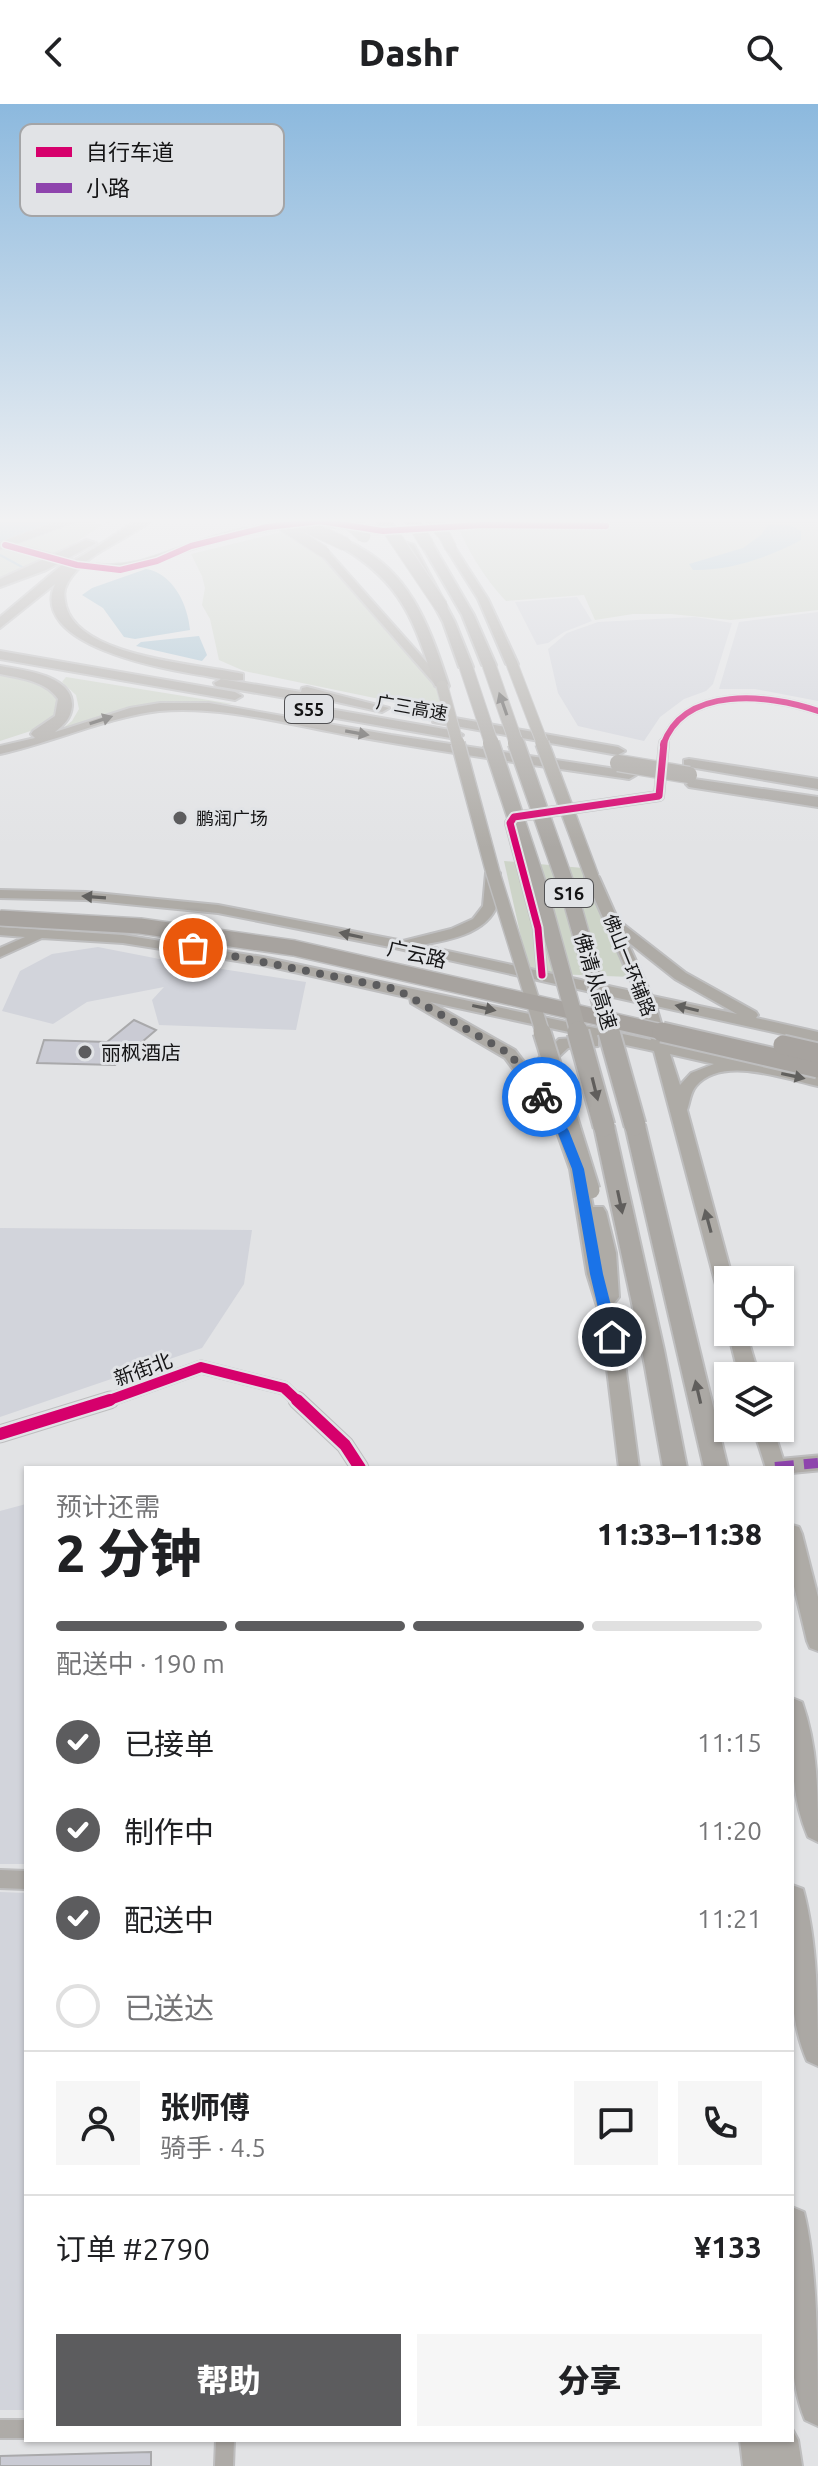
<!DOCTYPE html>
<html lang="zh">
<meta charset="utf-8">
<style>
body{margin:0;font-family:Ubuntu,"Noto Sans SC",sans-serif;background:#f6f6f6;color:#202124;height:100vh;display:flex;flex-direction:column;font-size:30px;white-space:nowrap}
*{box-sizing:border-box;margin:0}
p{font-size:26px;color:#757577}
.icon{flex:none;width:44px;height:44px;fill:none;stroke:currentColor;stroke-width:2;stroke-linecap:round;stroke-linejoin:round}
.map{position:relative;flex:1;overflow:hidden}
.panel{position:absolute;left:24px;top:1362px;width:770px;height:976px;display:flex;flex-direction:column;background:#fff;border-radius:0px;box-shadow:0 2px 6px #0004}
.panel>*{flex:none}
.controls{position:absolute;left:714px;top:1162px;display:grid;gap:16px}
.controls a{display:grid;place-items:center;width:80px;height:80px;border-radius:0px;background:#fff;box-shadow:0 2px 6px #0004;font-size:40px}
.pin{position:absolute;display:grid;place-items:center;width:68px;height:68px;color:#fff;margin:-34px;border:4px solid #fff;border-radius:50%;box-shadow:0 2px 8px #0007}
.courier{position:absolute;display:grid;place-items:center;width:80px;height:80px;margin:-40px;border:6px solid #1a73e8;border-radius:50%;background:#fff;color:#222;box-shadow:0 2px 10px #0007}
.head em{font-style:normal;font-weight:800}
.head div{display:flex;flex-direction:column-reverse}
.head{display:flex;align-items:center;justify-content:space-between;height:136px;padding:0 32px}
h1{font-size:52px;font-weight:800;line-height:60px}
.bar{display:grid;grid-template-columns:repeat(4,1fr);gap:12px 8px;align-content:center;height:96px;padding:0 32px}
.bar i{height:10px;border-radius:6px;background:#e0e0e0}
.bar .selected{background:#5c5c5e}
.bar p{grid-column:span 4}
.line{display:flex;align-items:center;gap:20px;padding:0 32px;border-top:2px solid #e0e0e0}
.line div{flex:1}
.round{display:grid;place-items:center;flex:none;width:84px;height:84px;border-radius:0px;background:#f6f6f6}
ol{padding:0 32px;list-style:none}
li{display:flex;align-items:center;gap:24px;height:88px}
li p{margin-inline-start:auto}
li .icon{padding:8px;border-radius:50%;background:#5c5c5e;color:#fff;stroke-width:4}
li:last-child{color:#757577}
li i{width:44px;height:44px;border:4px solid #e0e0e0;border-radius:50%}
.action{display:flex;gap:16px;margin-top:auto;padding:16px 32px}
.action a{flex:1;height:92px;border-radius:0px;background:#5c5c5e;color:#fff;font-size:32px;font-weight:800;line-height:92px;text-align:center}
.action a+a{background:#f6f6f6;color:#202124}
header{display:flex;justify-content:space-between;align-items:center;height:104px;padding:0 32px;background:#fff;font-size:36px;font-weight:800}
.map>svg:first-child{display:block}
.built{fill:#d2d4db}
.green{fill:#cdd4c8}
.water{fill:#a2c0d0}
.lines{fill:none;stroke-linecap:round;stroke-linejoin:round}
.stream{stroke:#a2c0d0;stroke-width:2}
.building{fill:#cacbd4;stroke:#a9a9ab;stroke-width:2}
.street-tunnel{stroke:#c3c4c6;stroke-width:7;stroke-dasharray:7 4;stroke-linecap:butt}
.street-far4-casing{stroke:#bebebf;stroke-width:9}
.street-far3-casing{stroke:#bebebf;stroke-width:12}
.street-far2-casing{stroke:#bebebf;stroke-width:15}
.street-far1-casing{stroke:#bebebf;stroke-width:19}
.street-casing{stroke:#bebebf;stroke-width:22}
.secondary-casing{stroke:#bebebf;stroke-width:4}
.highway-casing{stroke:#bebebf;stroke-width:4}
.street-far4{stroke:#aeaba7;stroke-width:7}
.street-far3{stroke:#aeaba7;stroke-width:9}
.street-far2{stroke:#aeaba7;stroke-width:11}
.street-far1{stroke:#aeaba7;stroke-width:15}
.street{stroke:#aeaba7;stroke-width:18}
.secondary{fill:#aeaba6;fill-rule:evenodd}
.highway{fill:#aba8a4;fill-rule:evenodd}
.secondary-bridge-far2-casing{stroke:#bebebf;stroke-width:13;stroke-linecap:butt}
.secondary-bridge-far1-casing{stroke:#bebebf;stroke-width:16;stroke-linecap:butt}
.secondary-bridge-casing{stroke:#bebebf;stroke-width:21;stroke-linecap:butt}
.primary-bridge-far1-casing{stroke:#bebebf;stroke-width:18;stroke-linecap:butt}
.primary-bridge-casing{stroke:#bebebf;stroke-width:23;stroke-linecap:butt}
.highway-bridge-far2-casing{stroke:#bebebf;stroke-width:15;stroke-linecap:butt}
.highway-bridge-far1-casing{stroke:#bebebf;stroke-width:19;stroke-linecap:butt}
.highway-bridge-casing{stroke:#bebebf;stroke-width:25;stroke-linecap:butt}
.secondary-bridge-far2{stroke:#aeaba6;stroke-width:11}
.secondary-bridge-far1{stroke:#aeaba6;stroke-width:13}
.secondary-bridge{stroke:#aeaba6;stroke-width:17}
.primary-bridge-far1{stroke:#a7a39f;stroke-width:15}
.primary-bridge{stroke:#a7a39f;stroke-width:19}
.highway-bridge-far2{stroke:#aba8a4;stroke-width:13}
.highway-bridge-far1{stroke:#aba8a4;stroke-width:16}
.highway-bridge{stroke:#aba8a4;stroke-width:21}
.quiet{stroke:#8e44ad;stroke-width:10;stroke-dasharray:19 10;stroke-linecap:butt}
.cycleway-far3-casing{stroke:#e1e3e6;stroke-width:9}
.cycleway-far2-casing{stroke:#e1e3e6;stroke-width:11}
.cycleway-far1-casing{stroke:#e1e3e6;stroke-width:15}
.cycleway-casing{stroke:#e1e3e6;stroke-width:17}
.cycleway-far3{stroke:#d6006c;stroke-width:6}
.cycleway-far2{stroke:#d6006c;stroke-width:7}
.cycleway-far1{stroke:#d6006c;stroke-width:10}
.cycleway{stroke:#d6006c;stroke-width:12}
.oneway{fill:#605e5c}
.oneway2{fill:#61605e}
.route{fill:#1a73e8}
.done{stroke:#5c5c5e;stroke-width:8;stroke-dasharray:0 14.4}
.poi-dot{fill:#5c5c5e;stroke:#e1e3e6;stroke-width:3}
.labels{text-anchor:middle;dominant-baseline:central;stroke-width:6;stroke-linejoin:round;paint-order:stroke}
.far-street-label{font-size:18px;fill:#141415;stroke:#e1e3e6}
.shield{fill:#e1e3e6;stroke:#525254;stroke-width:2}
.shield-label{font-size:18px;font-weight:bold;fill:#141415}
.far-poi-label{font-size:18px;fill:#141415;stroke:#e1e3e6;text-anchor:start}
.street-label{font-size:20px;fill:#141415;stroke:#e1e3e6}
.poi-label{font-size:20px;fill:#141415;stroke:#e1e3e6;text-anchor:start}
.key{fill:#e1e3e6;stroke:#a4a5a7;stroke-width:2}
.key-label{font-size:22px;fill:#141415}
</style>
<header><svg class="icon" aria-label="back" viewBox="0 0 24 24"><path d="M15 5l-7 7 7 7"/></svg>Dashr<svg class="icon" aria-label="search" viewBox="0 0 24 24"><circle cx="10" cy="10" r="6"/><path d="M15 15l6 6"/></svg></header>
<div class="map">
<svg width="818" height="2362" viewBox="0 0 818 2362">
<rect width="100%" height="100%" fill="#e2e3e5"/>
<g class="built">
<path d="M577,493L592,517L564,528L548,539L537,541L515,498Z"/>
<path d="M818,508V597L755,585H719L739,518Z"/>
<path d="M695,513L732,519L713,580L706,587L684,595L660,613L644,637L578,622L558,589L548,545L567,529L598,518Z"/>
<path d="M98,843L185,860L174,874L189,860L306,878L296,926L159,921L152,896L164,883L87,898L53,920L2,907L20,867L52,850Z"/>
<path d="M0,1124L252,1126L244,1180L202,1244L0,1313Z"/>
<path d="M26,1400V1760H0V1407Z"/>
<path d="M0,1788L26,1789V2306H0Z"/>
</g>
<g class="green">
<path d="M455,413H818V506L731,516L671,510H633L595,516L584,491L506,497C485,475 464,442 455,413Z"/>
<path d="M80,415L102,421L42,461L0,473V446Z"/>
<path d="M282,428L318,448L436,581L442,608L244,567L219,556L210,515L202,501L205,484L202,472L191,450Z"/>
<path d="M0,569C21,573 58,579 60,604L46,622L0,637Z"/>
<path d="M66,573L233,600C223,600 213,598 202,598C151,596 105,607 58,628L72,617L79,605L76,591L62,578Z"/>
<path d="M504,757L594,765L631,873L529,869Z"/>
</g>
<g class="water">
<path d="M0,413H66L0,439Z"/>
<path d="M768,420L792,422L801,427V436C770,453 729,467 693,466L689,460L743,444L761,431Z"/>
<path d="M146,465C173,469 188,501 190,526L135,535L124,533L103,504L82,491L92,484Z"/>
<path d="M199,532L207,551L202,557L136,542L141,538Z"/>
</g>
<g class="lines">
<g class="stream">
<path d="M97,413L108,418"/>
<path d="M0,451L24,464"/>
</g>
</g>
<g class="building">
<path d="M134,916L156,926L115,961L37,959L44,936L107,938Z"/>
<path d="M151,2348V2362H0V2352Z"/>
</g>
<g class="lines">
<g class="street-tunnel">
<path d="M383,427L482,421"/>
<path d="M56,454L97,463"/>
</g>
<g class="street-far4-casing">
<g id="street-far4">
<path d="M482,421L606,422"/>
<path d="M5,441L56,454"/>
<path d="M0,442L79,413"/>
<path d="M97,463C134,467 159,453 193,442C254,421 320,413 383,427"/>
<path d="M663,641C684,581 769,590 818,607"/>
</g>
</g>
<g class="street-far3-casing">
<path id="street-far3" d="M542,871L538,824L510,719L514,713L659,692L664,639"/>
</g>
<g class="street-far2-casing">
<path id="street-far2" d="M104,1298L201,1263L284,1284L299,1298"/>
</g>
<g class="street-far1-casing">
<g id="street-far1">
<path d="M297,1296L345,1341L360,1364"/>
<path d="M0,1330L110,1296"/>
<path d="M775,1363L818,1359"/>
</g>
</g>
<g class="street-casing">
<g id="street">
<path d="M0,1775L26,1776"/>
<path d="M0,2325H26"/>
<path d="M224,2362L225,2336"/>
</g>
</g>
<g class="secondary-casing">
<g id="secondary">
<path d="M448,442H454L488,495L518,560L516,562L506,560L478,495L446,444Z"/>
<path d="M321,446H327L446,580V584H438L321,450Z"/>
<path d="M493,765L500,769C499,779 500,791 497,801C487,830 446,837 420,841L636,888L585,773L592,769L599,773L618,816L686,869L756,908L758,911L756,914L818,928V938L656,902L667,939L818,972V982C785,975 722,951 696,982C690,989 690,998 687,1006L733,1176H728V1199L722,1197L719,1192L654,947L598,935V942L568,944L552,959C566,1007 584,1054 593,1103H603L606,1108L616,1149L619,1193L614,1199L619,1215L639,1364H619L601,1215L587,1170L570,1065L551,1011L546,1010L505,954L411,899L410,894L263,861L123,839L42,834L0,853V844L25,833L0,831V823L123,831L263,853L651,936L640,899L395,844L218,809L86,796L0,794V786L86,788L218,801L403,837L451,825L473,815L483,802L486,769ZM627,837L675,875L737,910L652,892ZM430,898L592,933L559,935L539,954L536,958L543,983L515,946ZM670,950L714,960L691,969L680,981Z"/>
<path d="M728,1228H746L759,1272H739Z"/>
<path d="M753,1324H773L786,1364H766Z"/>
<path d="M792,1421L799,1423L802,1430L818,1493V1547L810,1544L807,1537L792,1474Z"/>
<path d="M792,2325L798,2336L802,2362H743L740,2336H792Z"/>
</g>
</g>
<g class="highway-casing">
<g id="highway">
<path d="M142,413H156C130,436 87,446 68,478C63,487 64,492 66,502C80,554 199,560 243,570V576C229,578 214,573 200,571C163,565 28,541 55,480L0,524V513L62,461C73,461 127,422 142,413Z"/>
<path d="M86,436L96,439L46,466L0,483V475Z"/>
<path d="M341,437C350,437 356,441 364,446C414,475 432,530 449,582L447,585L435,582C415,518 402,478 341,443Z"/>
<path d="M423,437H431L474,511L496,561L494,564L482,561L462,511L421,440Z"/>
<path d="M404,438L414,441L455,518L473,563L471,566L459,563L443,518L402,441Z"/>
<path d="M0,547L235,588L242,592L235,596L0,555Z"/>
<path d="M0,562C22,566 74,571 72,602C71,614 64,621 55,628L130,604L160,599H209L391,631L629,667L636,671L629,675C539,662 448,649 358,633C294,622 224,601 159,607C108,613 51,639 0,650V642L35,634L31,630L33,627L55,612L58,595C46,577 20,574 0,570Z"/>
<path d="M221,575L301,588L302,584L307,583L389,604L382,608L328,596L321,600L216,582L214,579Z"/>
<path d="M301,600L456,627L463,631L456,635L296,607V601Z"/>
<path d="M438,611L618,643L625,647L618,651L433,618V612Z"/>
<path d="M689,655L818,675V685L684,662V656Z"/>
<path d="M694,675L818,693V703L689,683L686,680Z"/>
<path d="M635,1014L645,1021L728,1364H704L625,1021Z"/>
<path d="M604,1015L614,1022L664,1246L687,1364H663L642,1246L594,1022Z"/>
<path d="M792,1594L802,1598C818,1643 818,1690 818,1738L808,1733C789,1689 792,1641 792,1594Z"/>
<path d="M792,1781L803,1785C818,1840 818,1905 818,1962L807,1957C784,1904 792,1838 792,1781Z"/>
<path d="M792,2103L804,2108C818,2164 818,2260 818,2322L805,2316C782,2261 792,2163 792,2103Z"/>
</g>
</g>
<use href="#street-far4" class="street-far4"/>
<use href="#street-far3" class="street-far3"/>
<use href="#street-far2" class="street-far2"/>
<use href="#street-far1" class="street-far1"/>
<use href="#street" class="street"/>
<use href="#secondary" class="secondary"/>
<use href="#highway" class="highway"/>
<g class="secondary-bridge-far2-casing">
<g id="secondary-bridge-far2">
<path d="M270,413L324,448"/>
<path d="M436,415L451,444"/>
<path d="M512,560L543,641"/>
<path d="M442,582L458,641"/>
</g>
</g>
<g class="secondary-bridge-far1-casing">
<g id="secondary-bridge-far1">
<path d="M458,639L493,769L543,930"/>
<path d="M542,639L592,773"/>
</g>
</g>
<g class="secondary-bridge-casing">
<path id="secondary-bridge" d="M542,928L591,1086"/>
</g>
<g class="primary-bridge-far1-casing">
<path id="primary-bridge-far1" d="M0,814L140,822L294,844L671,930"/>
</g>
<g class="primary-bridge-casing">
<g id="primary-bridge">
<path d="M662,928L818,964"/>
<path d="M783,941L818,949"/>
</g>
</g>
<g class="highway-bridge-far2-casing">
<g id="highway-bridge-far2">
<path d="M287,413L345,440"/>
<path d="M344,413L364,432"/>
<path d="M381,413L441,502"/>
<path d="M410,413L427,440"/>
<path d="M432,413L443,429"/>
<path d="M489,561L517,641"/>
<path d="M466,563L492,641"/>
</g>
</g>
<g class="highway-bridge-far1-casing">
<g id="highway-bridge-far1">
<path d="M491,639L539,784L579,930"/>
<path d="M516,639L571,795L609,930"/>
<path d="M618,659L689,671"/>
</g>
</g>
<g class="highway-bridge-casing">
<g id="highway-bridge">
<path d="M578,928L604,1022"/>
<path d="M609,928L635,1021"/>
</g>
</g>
<use href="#secondary-bridge-far2" class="secondary-bridge-far2"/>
<use href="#secondary-bridge-far1" class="secondary-bridge-far1"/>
<use href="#secondary-bridge" class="secondary-bridge"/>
<use href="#primary-bridge-far1" class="primary-bridge-far1"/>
<use href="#primary-bridge" class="primary-bridge"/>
<use href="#highway-bridge-far2" class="highway-bridge-far2"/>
<use href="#highway-bridge-far1" class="highway-bridge-far1"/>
<use href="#highway-bridge" class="highway-bridge"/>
<path class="quiet" d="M775,1363L818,1359"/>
<g class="cycleway-far3-casing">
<g id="cycleway-far3">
<path d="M5,441L77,461L120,466L157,457L191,442L267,423L320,417L383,427L482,421L606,422"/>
<path d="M663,641C684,581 769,590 818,607"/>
</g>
</g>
<g class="cycleway-far2-casing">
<path id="cycleway-far2" d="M542,871L538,824L510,719L514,713L659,692L664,639"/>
</g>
<g class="cycleway-far1-casing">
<path id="cycleway-far1" d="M104,1298L201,1263L284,1284L299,1298"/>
</g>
<g class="cycleway-casing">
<g id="cycleway">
<path d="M297,1296L345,1341L360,1364"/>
<path d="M0,1330L110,1296"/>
</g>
</g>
<use href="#cycleway-far3" class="cycleway-far3"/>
<use href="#cycleway-far2" class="cycleway-far2"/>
<use href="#cycleway-far1" class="cycleway-far1"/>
<use href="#cycleway" class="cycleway"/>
</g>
<defs><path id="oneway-solid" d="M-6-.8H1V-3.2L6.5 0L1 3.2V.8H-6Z" transform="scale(2)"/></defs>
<g class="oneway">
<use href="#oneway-solid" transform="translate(503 600) rotate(-109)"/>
<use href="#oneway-solid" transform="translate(101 616) rotate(-18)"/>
<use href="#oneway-solid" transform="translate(357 629) rotate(10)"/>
<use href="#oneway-solid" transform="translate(595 985) rotate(76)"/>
<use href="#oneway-solid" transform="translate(620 1098) rotate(78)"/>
<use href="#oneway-solid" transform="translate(698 1288) rotate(-103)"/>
</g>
<g class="oneway2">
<use href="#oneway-solid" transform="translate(94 793) rotate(-176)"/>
<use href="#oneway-solid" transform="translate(351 831) rotate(-168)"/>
<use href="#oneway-solid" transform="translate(484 904) rotate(12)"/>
<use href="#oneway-solid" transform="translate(687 904) rotate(-167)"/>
<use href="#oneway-solid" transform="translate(793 972) rotate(12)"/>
<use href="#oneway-solid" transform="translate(708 1117) rotate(-105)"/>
</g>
<linearGradient id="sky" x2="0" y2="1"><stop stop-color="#8cb9de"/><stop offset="0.56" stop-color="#f2f2f3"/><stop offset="1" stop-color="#f2f2f3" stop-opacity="0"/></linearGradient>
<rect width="818" height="744" fill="url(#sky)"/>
<path class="route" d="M542,989L546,990L569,1027L584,1065L603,1170L619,1233L612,1238L605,1233L590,1170L572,1065L557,1027L537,993Z"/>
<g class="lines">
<path class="done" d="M193,844L396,885L510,950L542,993"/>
</g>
<g class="poi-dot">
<circle cx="180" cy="714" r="8"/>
<circle cx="85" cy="948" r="8"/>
</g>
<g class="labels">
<g class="far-street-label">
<text transform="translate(412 603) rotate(10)">广三高速</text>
<text transform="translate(630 861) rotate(68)">佛山一环辅路</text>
</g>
<g class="shield">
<rect x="285" y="591" width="48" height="28" rx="6"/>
<rect x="545" y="775" width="48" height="28" rx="6"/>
</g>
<g class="shield-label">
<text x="309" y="605">S55</text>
<text x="569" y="789">S16</text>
</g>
<g class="far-poi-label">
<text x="196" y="714">鹏润广场</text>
</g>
<g class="street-label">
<text transform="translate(417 850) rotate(13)">广云路</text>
<text transform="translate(596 877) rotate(73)">佛清从高速</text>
<text transform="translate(143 1265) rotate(-20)">新街北</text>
</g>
<g class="poi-label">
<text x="101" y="948">丽枫酒店</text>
</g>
</g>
<rect x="20" y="20" width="264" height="92" rx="12" class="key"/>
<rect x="36" y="43" width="36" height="10" fill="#d6006c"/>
<rect x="36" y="79" width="36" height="10" fill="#8e44ad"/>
<g class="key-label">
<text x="86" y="56">自行车道</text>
<text x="86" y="92">小路</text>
</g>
</svg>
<div class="controls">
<a><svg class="icon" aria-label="locate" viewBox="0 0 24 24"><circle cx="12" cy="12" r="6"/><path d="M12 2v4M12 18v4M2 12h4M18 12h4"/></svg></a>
<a><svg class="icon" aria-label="layers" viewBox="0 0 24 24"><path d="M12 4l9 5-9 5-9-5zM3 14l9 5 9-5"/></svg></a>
</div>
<div class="pin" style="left:193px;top:844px;background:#ea580c"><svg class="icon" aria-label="bag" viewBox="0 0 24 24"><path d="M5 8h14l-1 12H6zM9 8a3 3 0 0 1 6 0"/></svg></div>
<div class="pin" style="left:612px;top:1233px;background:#1f2937"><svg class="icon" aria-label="home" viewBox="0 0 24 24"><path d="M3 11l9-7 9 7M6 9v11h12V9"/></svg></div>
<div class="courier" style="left:542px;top:993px"><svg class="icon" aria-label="bike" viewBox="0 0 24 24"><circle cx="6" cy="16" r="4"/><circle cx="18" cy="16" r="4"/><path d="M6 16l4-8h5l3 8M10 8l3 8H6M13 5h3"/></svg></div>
<section class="panel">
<div class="head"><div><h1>2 分钟</h1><p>预计还需</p></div><em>11:33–11:38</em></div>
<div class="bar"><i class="selected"></i><i class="selected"></i><i class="selected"></i><i></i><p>配送中 · 190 m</p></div>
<ol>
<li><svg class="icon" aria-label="check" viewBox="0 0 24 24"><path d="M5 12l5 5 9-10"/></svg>已接单<p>11:15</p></li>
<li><svg class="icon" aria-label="check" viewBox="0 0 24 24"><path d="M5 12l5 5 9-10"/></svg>制作中<p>11:20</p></li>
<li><svg class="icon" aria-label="check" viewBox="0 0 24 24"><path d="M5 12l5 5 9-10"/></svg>配送中<p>11:21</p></li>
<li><i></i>已送达</li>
</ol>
<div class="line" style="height:144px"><a class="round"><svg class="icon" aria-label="person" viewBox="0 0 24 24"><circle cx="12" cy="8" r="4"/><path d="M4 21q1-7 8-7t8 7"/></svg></a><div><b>张师傅</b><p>骑手 · 4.5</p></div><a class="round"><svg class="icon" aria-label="chat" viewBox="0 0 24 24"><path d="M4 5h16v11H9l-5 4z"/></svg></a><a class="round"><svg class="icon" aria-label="phone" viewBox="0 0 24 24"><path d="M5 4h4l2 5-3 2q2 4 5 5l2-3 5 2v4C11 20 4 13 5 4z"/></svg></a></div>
<div class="line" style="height:104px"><div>订单 #2790</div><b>¥133</b></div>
<div class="action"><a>帮助</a><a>分享</a></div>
</section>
</div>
